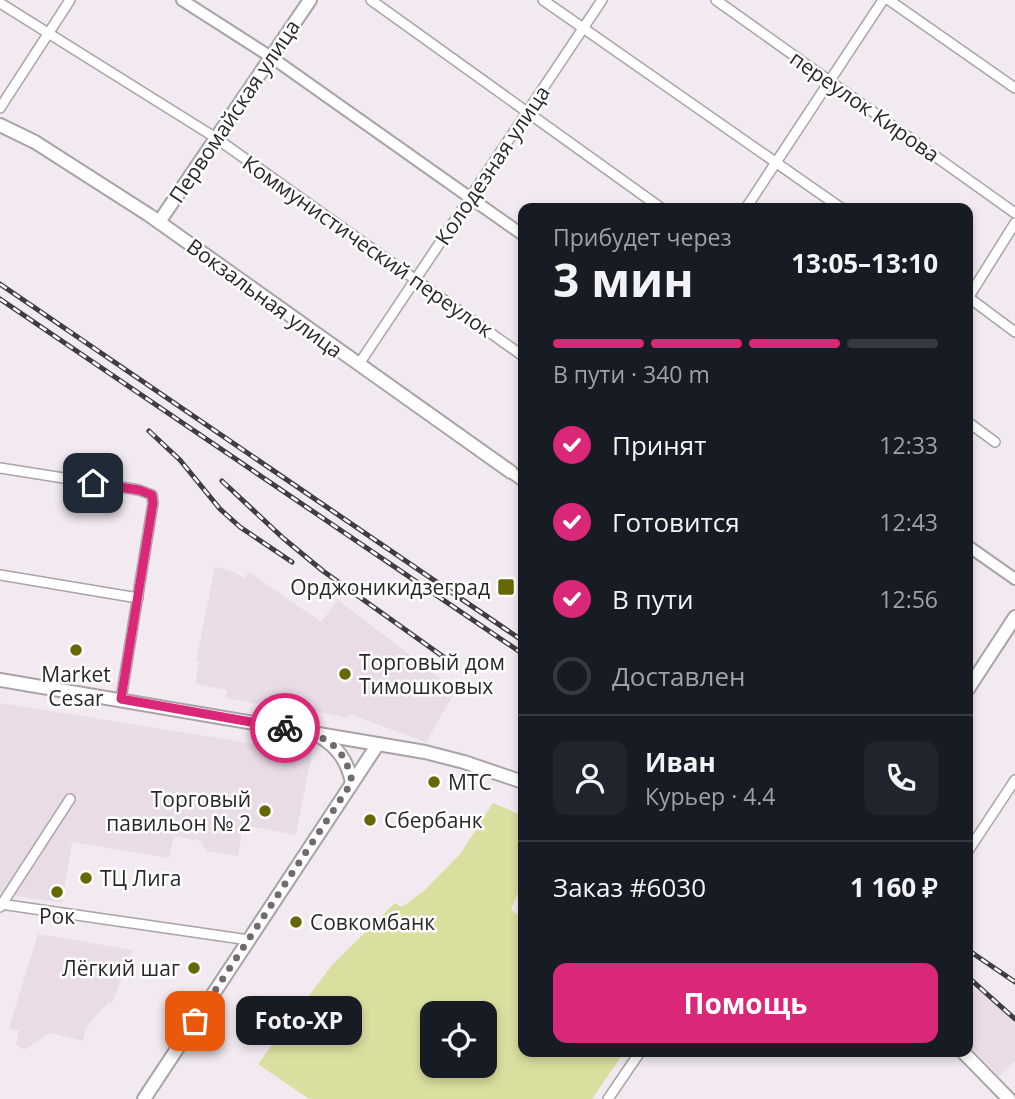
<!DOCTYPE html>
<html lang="ru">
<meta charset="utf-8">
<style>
body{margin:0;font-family:"Open Sans",sans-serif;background:#20242c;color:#f1f3f6;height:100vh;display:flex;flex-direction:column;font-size:26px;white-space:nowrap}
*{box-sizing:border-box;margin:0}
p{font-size:23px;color:#9ea1a6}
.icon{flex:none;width:38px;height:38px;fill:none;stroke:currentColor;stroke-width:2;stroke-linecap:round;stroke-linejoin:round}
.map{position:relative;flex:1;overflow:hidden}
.side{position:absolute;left:518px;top:203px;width:455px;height:854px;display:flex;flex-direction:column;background:#171b24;border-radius:14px;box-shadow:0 4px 10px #0003}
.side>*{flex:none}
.buttons{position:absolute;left:420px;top:1001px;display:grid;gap:14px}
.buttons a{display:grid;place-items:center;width:77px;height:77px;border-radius:14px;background:#171b24;box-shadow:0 4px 10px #0003;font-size:35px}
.pin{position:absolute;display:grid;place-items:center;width:60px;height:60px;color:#fff;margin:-30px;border-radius:14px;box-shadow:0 4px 10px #0006}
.courier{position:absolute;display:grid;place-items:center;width:70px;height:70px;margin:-35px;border:5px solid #db2777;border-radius:50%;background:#fff;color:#222;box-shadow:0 2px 9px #0007}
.bubble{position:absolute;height:49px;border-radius:14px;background:#171b24;box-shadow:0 4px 10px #0003;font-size:23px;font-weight:700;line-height:49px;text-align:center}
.headline em{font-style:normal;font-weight:700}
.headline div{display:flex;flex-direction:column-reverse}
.headline{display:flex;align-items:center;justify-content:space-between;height:119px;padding:0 35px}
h1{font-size:46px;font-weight:700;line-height:52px}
.bar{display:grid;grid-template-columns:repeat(4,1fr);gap:10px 7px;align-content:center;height:84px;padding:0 35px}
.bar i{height:9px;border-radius:5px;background:#363941}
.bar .current{background:#db2777}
.bar p{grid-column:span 4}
.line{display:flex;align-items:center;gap:18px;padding:0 35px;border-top:2px solid #363941}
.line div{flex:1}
.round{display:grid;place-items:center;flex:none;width:74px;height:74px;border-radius:14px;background:#20242c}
ol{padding:0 35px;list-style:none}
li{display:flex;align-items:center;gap:21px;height:77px}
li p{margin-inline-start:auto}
li .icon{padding:7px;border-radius:50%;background:#db2777;color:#fff;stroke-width:4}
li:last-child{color:#9ea1a6}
li i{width:38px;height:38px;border:4px solid #363941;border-radius:50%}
.primary-button{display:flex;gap:14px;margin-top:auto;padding:14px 35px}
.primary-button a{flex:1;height:80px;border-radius:14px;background:#db2777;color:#fff;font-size:28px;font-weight:700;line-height:80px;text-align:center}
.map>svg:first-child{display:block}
.built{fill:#eadce7}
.green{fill:#dade9e;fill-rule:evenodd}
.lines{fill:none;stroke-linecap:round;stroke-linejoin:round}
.minor-casing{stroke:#a9a2a7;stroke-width:12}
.tertiary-casing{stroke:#a9a2a7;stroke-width:14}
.secondary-casing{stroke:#a9a2a7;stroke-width:16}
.minor{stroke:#fff;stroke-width:9}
.tertiary{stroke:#fff;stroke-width:10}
.secondary{stroke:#fff;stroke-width:12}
.rail-casing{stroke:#403d40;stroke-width:5}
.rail{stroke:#fff;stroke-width:2.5;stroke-dasharray:8;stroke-linecap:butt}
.done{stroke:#706b6f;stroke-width:7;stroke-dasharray:0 12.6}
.route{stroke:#db2777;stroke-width:9}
.poi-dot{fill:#676805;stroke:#fff;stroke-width:2.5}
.labels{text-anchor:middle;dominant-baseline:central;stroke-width:5;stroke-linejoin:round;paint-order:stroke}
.street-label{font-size:21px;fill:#2a272a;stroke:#fff}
.poi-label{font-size:21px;fill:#2a272a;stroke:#fff;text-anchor:start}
</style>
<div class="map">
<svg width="1015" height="1099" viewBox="0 0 1015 1099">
<rect width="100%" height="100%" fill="#f2eaf0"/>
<g class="built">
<path d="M215,567L232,571L244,578L249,572L321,622L338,600L456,690L426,742L349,714L347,718L274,702L272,707L226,698L227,690L195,684L199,662L196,661Z"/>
<path d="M0,703L312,753L296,835L243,825L238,856L206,851L201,841L174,836L169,858L72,842L62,903L0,893Z"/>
<path d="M38,934L133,950L112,1003H108L98,1013L86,1028L83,1041L50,1033L24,1050L16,1044L19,1031L9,1028Z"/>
<path d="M968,983L999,1007L1015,1023V1061L999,1076L968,1044Z"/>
</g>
<path class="green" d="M493,803L523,816V880L511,910L523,919V1052H624L592,1099H309L258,1064L332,965L395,903L402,907L424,891L461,853ZM432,1013H485V1066H432Z"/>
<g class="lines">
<g class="minor-casing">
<g id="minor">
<path d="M371,0L661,208"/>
<path d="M543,0L841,208"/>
<path d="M716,0L1015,213"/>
<path d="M889,0L1015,88"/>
<path d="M0,3L216,138L523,356"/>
<path d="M0,108L70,0"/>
<path d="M746,208L883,0"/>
<path d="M968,297L1015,332"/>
<path d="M968,298L1015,223"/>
<path d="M359,364L602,0"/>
<path d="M968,422L995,442"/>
<path d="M0,468L139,490L152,495L153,503L121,699"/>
<path d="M0,575L138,598"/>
<path d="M968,851L1015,780"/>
<path d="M0,904L249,940"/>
<path d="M0,907L70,799"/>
<path d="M608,1099L640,1052"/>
</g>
</g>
<g class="tertiary-casing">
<g id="tertiary">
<path d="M182,0L271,57L523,235"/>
<path d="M511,472L523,481"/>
<path d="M968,546L1015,579"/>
</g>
</g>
<g class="secondary-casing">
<g id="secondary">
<path d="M0,125L35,142L149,215L511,472"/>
<path d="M159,222L310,0"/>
<path d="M0,680L425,752L464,762L523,782"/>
<path d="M968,689L1015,617"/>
<path d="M319,736C338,747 347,761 352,782"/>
<path d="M963,1052L1009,1099"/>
<path d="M144,1099L378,744"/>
</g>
</g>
<use href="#minor" class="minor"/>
<use href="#tertiary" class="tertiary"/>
<use href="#secondary" class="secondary"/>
<g class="rail-casing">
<g id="rail">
<path d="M0,284L523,641"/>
<path d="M0,299L523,654"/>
<path d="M149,431L180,460L220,509L240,527L292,562"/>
<path d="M222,481L283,538L323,571L452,663"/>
<path d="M968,950L1015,982"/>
<path d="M968,977L1015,1019"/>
</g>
</g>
<use href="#rail" class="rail"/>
</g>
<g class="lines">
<path class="done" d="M195,1021L352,782C344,742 322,734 285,728"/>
<path class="route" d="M93,483L139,490L152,495L153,503L121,699L285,728"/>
</g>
<g class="poi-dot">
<rect x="497" y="578" width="18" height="18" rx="3.5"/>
<circle cx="76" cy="650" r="7"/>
<circle cx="345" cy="674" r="7"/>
<circle cx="434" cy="782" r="7"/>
<circle cx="265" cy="811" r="7"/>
<circle cx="370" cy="820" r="7"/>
<circle cx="86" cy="878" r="7"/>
<circle cx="57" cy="892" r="7"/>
<circle cx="296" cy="922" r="7"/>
<circle cx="194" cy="968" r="7"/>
</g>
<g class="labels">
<g class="street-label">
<text transform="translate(865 106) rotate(35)">переулок Кирова</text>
<text transform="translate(234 111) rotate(-56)">Первомайская улица</text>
<text transform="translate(492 165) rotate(-56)">Колодезная улица</text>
<text transform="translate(368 246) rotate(35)">Коммунистический переулок</text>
<text transform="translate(265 298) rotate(36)">Вокзальная улица</text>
</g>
<g class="poi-label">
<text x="490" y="587" text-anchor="end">Орджоникидзеград</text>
<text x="359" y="662">Торговый дом<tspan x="359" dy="24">Тимошковых</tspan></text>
<text x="76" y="674" text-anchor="middle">Market<tspan x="76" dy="24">Cesar</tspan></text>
<text x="448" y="782">МТС</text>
<text x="251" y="799" text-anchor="end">Торговый<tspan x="251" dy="24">павильон № 2</tspan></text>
<text x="384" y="820">Сбербанк</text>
<text x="100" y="878">ТЦ Лига</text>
<text x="57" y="916" text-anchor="middle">Рок</text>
<text x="310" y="922">Совкомбанк</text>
<text x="180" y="968" text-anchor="end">Лёгкий шаг</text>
</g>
</g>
</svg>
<div class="buttons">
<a><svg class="icon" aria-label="locate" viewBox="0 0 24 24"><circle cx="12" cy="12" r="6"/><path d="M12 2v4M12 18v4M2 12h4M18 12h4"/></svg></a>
</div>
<div class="pin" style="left:195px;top:1021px;background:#ea580c"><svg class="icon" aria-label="bag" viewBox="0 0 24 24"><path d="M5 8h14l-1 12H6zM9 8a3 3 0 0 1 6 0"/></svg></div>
<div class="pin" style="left:93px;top:483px;background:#1f2937"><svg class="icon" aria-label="home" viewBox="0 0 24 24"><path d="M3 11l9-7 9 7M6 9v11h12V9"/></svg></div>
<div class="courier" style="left:285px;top:728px"><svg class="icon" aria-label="bike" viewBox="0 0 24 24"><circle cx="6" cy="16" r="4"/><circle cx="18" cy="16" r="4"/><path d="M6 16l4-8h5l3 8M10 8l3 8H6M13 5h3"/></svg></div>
<div class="bubble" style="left:236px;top:996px;width:126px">Foto-XP</div>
<section class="side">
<div class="headline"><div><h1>3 мин</h1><p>Прибудет через</p></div><em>13:05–13:10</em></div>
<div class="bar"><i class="current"></i><i class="current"></i><i class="current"></i><i></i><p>В пути · 340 m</p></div>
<ol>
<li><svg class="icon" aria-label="check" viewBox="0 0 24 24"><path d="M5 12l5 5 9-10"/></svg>Принят<p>12:33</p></li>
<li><svg class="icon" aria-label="check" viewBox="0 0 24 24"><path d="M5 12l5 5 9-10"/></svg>Готовится<p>12:43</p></li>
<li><svg class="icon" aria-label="check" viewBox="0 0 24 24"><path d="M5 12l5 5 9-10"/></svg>В пути<p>12:56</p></li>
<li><i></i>Доставлен</li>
</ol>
<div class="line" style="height:126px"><a class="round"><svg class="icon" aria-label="person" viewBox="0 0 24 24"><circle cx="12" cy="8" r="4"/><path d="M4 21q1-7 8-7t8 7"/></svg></a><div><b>Иван</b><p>Курьер · 4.4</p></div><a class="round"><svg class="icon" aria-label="phone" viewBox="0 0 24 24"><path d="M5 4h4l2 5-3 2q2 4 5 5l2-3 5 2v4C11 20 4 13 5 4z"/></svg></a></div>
<div class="line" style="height:91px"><div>Заказ #6030</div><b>1 160 ₽</b></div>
<div class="primary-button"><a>Помощь</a></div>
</section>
</div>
